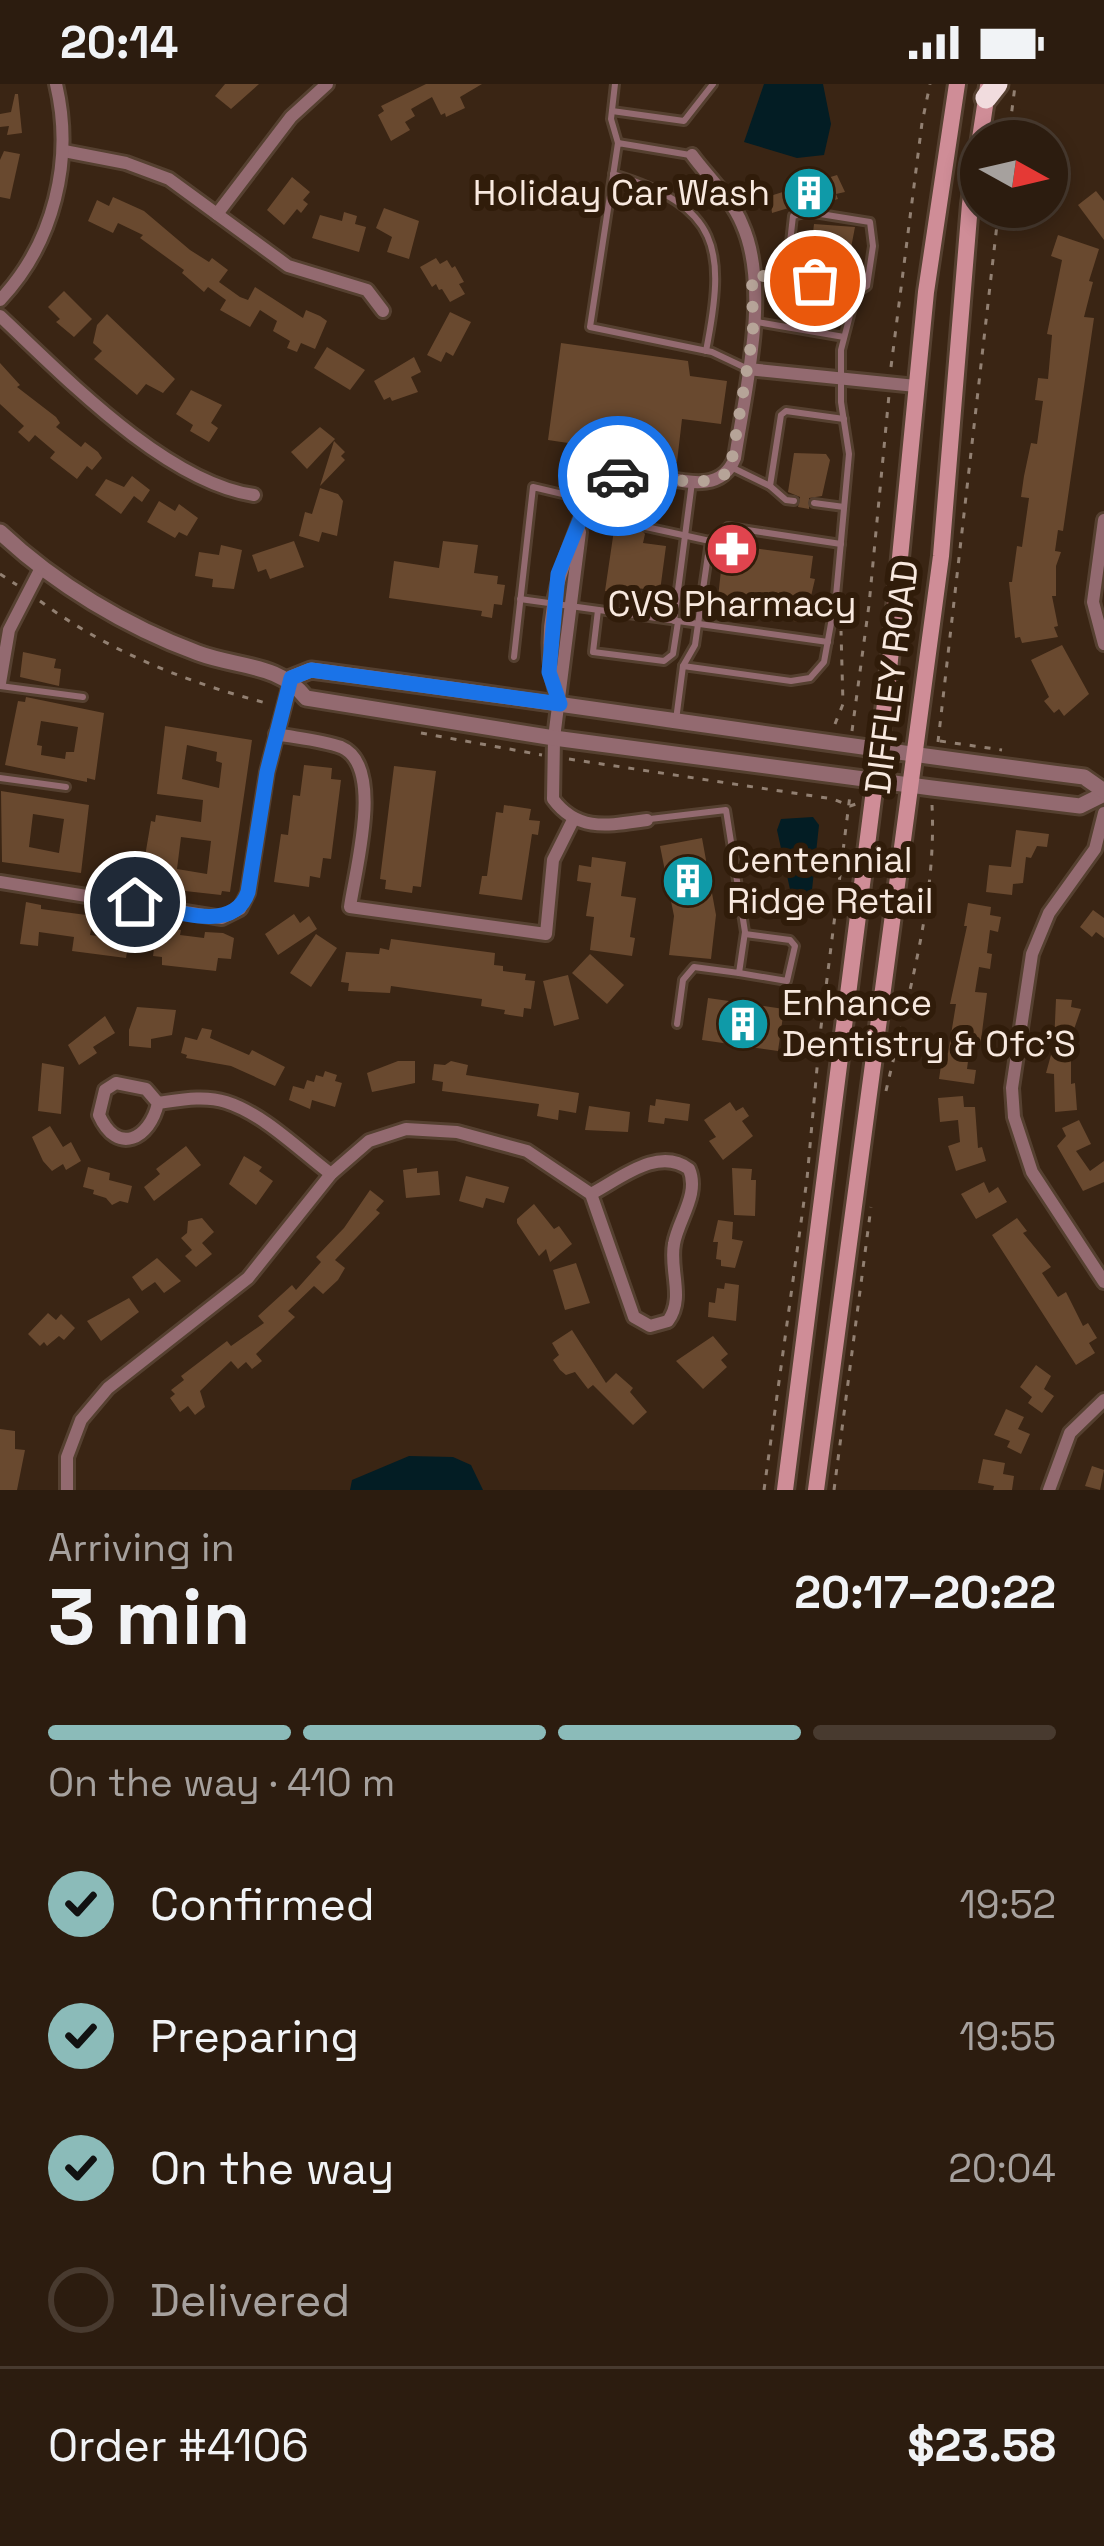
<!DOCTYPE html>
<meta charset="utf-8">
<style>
body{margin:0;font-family:"Space Grotesk",sans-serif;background:#342518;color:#f1f3f6;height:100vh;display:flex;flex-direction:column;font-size:45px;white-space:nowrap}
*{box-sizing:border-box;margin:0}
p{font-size:39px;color:#a6a19e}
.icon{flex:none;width:66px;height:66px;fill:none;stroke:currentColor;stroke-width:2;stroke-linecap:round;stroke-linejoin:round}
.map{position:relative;height:1406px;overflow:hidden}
.sheet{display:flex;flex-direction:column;background:#2c1c0f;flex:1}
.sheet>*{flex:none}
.needle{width:78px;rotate:98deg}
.fabs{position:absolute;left:960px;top:36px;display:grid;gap:24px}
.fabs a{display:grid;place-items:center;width:108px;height:108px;border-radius:50%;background:#2c1c0f;box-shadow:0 6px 18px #0003,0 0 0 3px #483a2f;font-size:60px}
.pin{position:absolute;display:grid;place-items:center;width:102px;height:102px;color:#fff;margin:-51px;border:6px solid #fff;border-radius:50%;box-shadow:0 3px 12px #0007}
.courier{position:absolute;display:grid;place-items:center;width:120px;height:120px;margin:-60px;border:9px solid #1a73e8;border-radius:50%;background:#fff;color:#222;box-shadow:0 3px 15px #0007}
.head em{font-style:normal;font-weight:600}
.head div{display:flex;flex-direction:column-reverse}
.head{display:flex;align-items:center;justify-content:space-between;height:204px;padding:0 48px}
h1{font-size:78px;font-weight:600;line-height:90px}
.bar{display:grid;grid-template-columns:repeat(4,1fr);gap:18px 12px;align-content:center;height:144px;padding:0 48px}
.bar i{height:15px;border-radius:9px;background:#483a2f}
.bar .active{background:#8bbbb9}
.bar p{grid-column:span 4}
.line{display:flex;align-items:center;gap:30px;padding:0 48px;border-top:3px solid #483a2f}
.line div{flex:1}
ol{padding:0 48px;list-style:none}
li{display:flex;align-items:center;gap:36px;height:132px}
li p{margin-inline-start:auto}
li .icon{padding:12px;border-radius:50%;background:#8bbbb9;color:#111;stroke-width:4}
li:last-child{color:#a6a19e}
li i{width:66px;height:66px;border:6px solid #483a2f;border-radius:50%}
.status{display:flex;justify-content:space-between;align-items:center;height:84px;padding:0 60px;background:#2c1c0f;direction:ltr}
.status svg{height:33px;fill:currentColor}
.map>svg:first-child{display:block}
.water{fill:#031d24}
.building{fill:#69492f;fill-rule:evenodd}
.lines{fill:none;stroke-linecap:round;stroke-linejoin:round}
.service-casing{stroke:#554030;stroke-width:12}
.minor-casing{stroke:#554030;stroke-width:18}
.tertiary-casing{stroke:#554030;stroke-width:21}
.secondary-casing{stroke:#554030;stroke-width:22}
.motorway-casing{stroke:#554030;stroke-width:27}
.path{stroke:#928072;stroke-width:3;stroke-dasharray:6 9;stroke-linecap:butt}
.service{stroke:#936a70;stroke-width:6}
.minor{stroke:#936a70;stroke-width:12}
.tertiary{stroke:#936a70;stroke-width:15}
.secondary{stroke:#cf8d97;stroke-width:16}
.motorway{stroke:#f1dcde;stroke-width:21}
.done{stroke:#b6a498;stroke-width:12;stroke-dasharray:0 21.6}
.route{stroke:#1a73e8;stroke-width:15}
.labels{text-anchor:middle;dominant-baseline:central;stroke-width:12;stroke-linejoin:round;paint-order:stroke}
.poi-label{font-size:36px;fill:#f8e9df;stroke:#301c0a;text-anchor:start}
.street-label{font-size:36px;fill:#f8e9df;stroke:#301c0a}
</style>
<div class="status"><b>20:14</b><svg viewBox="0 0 49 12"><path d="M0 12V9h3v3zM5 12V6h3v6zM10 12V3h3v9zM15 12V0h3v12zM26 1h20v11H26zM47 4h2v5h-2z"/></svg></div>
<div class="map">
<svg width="1104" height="1406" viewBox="0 0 1104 1406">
<rect width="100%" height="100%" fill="#3a2514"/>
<g class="water">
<path d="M764,0H823L831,40L824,71L797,74L744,58Z"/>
<path d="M813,733L819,741L811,815L805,820L793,819L777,746L781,735Z"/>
<path d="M409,1372L453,1373L471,1381L483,1406H350L352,1396Z"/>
</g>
<g class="building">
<path d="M225,0H259L231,25L215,12Z"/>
<path d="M426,0H482L460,13L465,24L446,33L445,29L441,31L432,13L411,25L415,32L405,38L410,46L391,57L378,31L384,27L381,22Z"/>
<path d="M15,10H18L22,49L7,51L9,42L0,43V30L11,28Z"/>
<path d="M4,67L20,70L10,115L0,113V76Z"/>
<path d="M837,91L845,108L836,110L838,115L827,118L825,113L772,129L770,112Z"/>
<path d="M292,93L310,108L303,116L308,120L301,129L297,125L284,141L267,126Z"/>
<path d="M1096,107L1104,117V156L1078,121Z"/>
<path d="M113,113L144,127L190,166L209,178L212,174L228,186L219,198L240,213L248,216L255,203L303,234L306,226L320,232L327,237L315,265L301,259L297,268L287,264L290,257L273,247L277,237L260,226L250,243L220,226L226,216L208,203L204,208L182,189L184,186L140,154L143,151L118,139L113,149L88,137L97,116L109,122Z"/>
<path d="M384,124L419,137L409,175L387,168L392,153L376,144Z"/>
<path d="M344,128L357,132L355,140L366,143L359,168L312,154L320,131L342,137Z"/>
<path d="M814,140L855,143L846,190L813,188L805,178L810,175Z"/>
<path d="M1058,151L1099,165L1089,197L1093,198L1084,233L1094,234L1063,447L1058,446L1055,467L1061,468L1056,482V512H1052L1058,542L1054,543L1058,553L1022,559L1020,553L1015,554L1009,498H1012L1017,462L1022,463L1029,414L1021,413L1024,392L1031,359L1037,360L1043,317L1035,316L1038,294L1048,295L1052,251L1047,250L1062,176L1051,172Z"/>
<path d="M436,174L440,180L447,176L452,184L455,182L464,198L459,200L465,210L450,218L442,205L439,206L436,200L432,203L420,183Z"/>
<path d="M782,205L847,214L840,240L778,231Z"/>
<path d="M64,207L92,235L74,253L56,238L60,235L48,223Z"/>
<path d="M450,228L471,238L453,272L446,268L441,278L427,271Z"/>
<path d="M107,230L175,295L163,309L146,300L137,311L94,275L102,267L93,259L97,241Z"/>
<path d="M561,259L688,277L690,292L727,297L721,340L682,335L677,378L639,373L630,377L614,374L615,366L548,356Z"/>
<path d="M327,263L365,286L350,306L314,284Z"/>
<path d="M414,273L421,288L411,293L418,308L392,317L390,313L384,316L374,297Z"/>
<path d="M0,279L20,301L17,303L56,333L60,339L56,343L81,363L85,358L98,368L102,374L92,386L87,382L77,395L50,374L55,368L35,351L29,358L18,348L24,342L0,320Z"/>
<path d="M191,306L222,321L211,339L218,344L209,358L190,347L193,341L176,330Z"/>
<path d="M320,343L335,355L307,385L291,368Z"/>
<path d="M334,357L345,368L341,372L345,376L320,402Z"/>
<path d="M794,369L826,370L830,376L822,412L809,414V425L798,423L800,413L788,408Z"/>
<path d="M132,392L150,406L142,418L134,412L121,430L95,411L106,395L124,403Z"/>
<path d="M320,404L338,410L343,417L337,452L322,448L319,458L299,452L305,428L312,430Z"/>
<path d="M159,417L175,427L179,420L198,434L187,452L179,448L175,454L147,438Z"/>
<path d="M616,430L647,435L639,443L645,450L643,459L666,462L660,507L637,504L636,512L605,507L614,446L622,441Z"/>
<path d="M730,451L739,452L738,462L813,472L810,494L815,495L806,534L799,538L717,523L722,477Z"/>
<path d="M294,457L304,483L270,495L266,485L258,488L252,471Z"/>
<path d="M443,457L478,461L474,489L498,492L497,500L505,501L502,521L494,520L492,534L481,532L482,527L389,514L394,477L439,484Z"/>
<path d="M221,461L242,466L234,505L212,503L213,495L195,492L199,468L219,471Z"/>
<path d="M1062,561L1089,610L1064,632L1059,625L1054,629L1044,617L1049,613L1031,576Z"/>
<path d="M23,568L56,575L54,584L61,585L59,602L20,593Z"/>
<path d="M26,613L104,629L95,696L87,694V698L5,681L18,617L25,618ZM41,637L78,643L74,668H66L65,675L41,671L42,662L37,661Z"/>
<path d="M165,642L252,656L230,808L222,807L221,811L140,802L151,737L155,738L156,731L201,738L203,716L157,710ZM187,661L217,668L216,677L222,679L219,704L182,695ZM181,753L211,757L207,790L177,785Z"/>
<path d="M304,681L332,684L331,695L341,696L331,775L323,774L320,794L310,792L309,803L274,798L281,750L288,751L293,711L300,712Z"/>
<path d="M394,682L436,687L421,803L413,802L412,809L385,805L386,796L380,795Z"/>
<path d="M1,707L89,721L81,789L2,778ZM33,730L64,735L59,769L29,763Z"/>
<path d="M504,721L531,725L529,736L540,737L538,751L532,750L522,816L479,810L482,792H487L496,728L503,729Z"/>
<path d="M1016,746L1049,750L1047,763L1037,762L1031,774L1026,773L1023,799L1013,800L1012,811L986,808L989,781L1011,783Z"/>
<path d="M702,754L716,831L711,875L669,871L674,832L660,762Z"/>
<path d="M592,773L626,778L621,812L636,814L630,853L635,854L632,872L590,866L594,833L586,832L591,799L577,797L579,781L591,783Z"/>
<path d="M26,818L41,821V825L94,832L90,851L112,854L115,834L181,846L180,851L204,854L205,848L223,849L234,854L231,875L218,874L216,887L162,881V873L153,872L154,865L128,862L126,874L72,867L74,853L39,848L38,862L20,860Z"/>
<path d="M968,819L991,823L990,831L1001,833L998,848L990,846L987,869L992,870L990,885L979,883L975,908L987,909L980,964L970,962L967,985L976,986L974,1000L939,995L943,968L948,969L956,920H950L967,842H964Z"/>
<path d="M1093,826L1104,834V854L1096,848L1092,853L1080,843Z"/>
<path d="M294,830L300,839L309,832L317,845L278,871L265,850Z"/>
<path d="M316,850L337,864L311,903L290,889Z"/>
<path d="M391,855L495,869L494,881L503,882V887L526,890L525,896L535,897L531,925L524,924L523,933L504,930L505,926L481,922L482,915L391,902L390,909L348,907L349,899L341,898L346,868L379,870L380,864L389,866Z"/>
<path d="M590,870L624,901L607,920L572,889Z"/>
<path d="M568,891L579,935L554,942L543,897Z"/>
<path d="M708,914L784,925L778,967L702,956Z"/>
<path d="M1056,915L1072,916L1071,923L1081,925L1072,951L1071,974V1000L1075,999L1077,1026L1055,1028L1054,990L1046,989L1054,960Z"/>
<path d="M137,923L176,926L172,951L151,955V964L129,962V946Z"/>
<path d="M105,932L115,949L93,963L97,969L79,981L68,961Z"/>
<path d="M202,944L212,946L210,954L249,971L252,966L285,983L275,1002L231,982L186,974L187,971L181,969L185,953L197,956Z"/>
<path d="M398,977H415V999L372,1008L367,989Z"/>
<path d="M451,977L468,981L466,991L579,1009L576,1029L559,1026L558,1036L537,1032L539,1020L442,1007L443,998L432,996L434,980L445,981Z"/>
<path d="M42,979L64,983L61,1030L38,1027Z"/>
<path d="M325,987L337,991L335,997L342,999L335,1023L312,1016L310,1025L289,1016L293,1002L304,1005L307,996L314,998L316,991L323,993Z"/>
<path d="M963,1012L964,1023H975L978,1064L982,1063L986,1077L956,1087L948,1062L960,1058L958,1036L940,1038L938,1014Z"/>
<path d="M656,1015L690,1020L688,1037L665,1034L664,1040L648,1038L650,1021L655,1022Z"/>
<path d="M730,1018L736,1027L743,1023L749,1032L742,1037L753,1052L723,1076L709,1057L716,1053L704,1036Z"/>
<path d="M589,1022L630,1028L628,1048L585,1046Z"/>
<path d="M1079,1036L1091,1060L1076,1067L1090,1087L1104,1077V1098L1083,1107L1057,1062L1066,1052L1062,1044Z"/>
<path d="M50,1042L63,1063L71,1058L81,1077L66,1086L63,1080L52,1087L43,1077L32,1053Z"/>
<path d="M186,1062L201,1081L154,1117L144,1103L160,1090L156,1085Z"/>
<path d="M244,1072L262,1083L259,1087L273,1097L256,1121L229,1100Z"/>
<path d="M88,1083L110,1089L109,1096L132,1102L128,1119L120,1117L112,1121L106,1114L93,1110L94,1106L83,1103Z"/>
<path d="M417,1084V1089L438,1087L440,1111L406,1114L403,1086Z"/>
<path d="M732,1084L752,1085L751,1096H756L755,1132L734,1131Z"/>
<path d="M466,1092L509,1103L504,1119L486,1114L483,1124L459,1117Z"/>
<path d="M984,1098L989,1109L998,1103L1007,1118L976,1135L961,1110Z"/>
<path d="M370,1106L384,1117L376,1126L380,1129L335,1176L345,1184L338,1196L323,1210L314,1202L288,1227L295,1233L256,1270L262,1277L252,1285L246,1278L238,1285L231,1277L200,1307L205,1323L195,1331L188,1322L180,1328L170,1314L175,1310L171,1306L184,1296L181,1292L227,1257L231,1262L264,1239L258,1232L292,1201L296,1206L321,1178L316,1173L344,1144Z"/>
<path d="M534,1120L554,1145L559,1142L572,1160L550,1178L546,1165L539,1172L517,1139V1135Z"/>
<path d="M202,1134L214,1148L202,1159L212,1170L196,1183L185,1172L192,1166L181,1154L187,1149L188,1137Z"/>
<path d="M1017,1134L1027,1147L1023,1149L1051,1183L1042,1189L1058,1213L1066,1208L1083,1242L1088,1239L1097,1254L1089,1259L1095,1269L1076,1281L992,1151Z"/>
<path d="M718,1136L733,1138L732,1155L743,1157L735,1184L721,1182V1176L716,1175L718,1158H713Z"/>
<path d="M157,1174L181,1197L164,1209L155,1198L142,1207L132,1193Z"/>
<path d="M576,1179L590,1219L565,1226L553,1186Z"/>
<path d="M725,1199L739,1201L736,1237L708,1233L709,1218L715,1219L717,1204L724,1205Z"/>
<path d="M129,1214L139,1228L101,1257L87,1237Z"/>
<path d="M48,1229L56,1236L61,1230L75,1244L64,1256L59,1252L47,1262L44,1258L40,1262L28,1250Z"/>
<path d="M572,1246L606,1299L616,1289L633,1304L630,1308L647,1328L633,1341L593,1301L588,1305L575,1288L566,1291L560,1286L553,1276L559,1271L552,1259Z"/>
<path d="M713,1252L728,1270L721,1276L727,1283L703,1305L676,1277Z"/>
<path d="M1036,1281L1051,1292L1044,1305L1054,1312L1042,1329L1028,1319L1032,1313L1020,1303Z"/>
<path d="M1006,1325L1024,1333L1018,1345L1030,1350L1021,1370L1007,1363L1010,1357L994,1351Z"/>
<path d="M0,1345L15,1347V1365L25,1366L17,1406H0Z"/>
<path d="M983,1375L1005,1379L1003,1390L1014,1392L1012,1406H993L994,1402L978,1399Z"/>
<path d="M1092,1382L1104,1386L1100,1406L1085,1402Z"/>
</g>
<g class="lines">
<g class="service-casing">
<g id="service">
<path d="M615,0L611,35L618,59"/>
<path d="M612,27L684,37L713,0"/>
<path d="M690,71L618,59L590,243L712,268L748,285"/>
<path d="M613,90C721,123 726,164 706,267"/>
<path d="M786,194L793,132L808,128L870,138L873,162L867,202L857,208"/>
<path d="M757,238L844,253"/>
<path d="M731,383L770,402L781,331L786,327L844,335"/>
<path d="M770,402L786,416L794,417"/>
<path d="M814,419L844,423"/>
<path d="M583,435L615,439"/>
<path d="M646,443L710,457"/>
<path d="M520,515L828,558"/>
<path d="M598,526L593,568L664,577L673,570L678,538"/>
<path d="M674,537L692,398"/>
<path d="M514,573L533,403L588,416"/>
<path d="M683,582L695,561L710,457L728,443L841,460"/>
<path d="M0,602L83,613"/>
<path d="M676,636L683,582L791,597L810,594L824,578L836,512L849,370L841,318V266L856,208L845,200L754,191"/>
<path d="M0,694L66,703"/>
<path d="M650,735L726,726L745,848L739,889L694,883L683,896L677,940"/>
<path d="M739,889L787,897L795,862L790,856L745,850"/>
</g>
</g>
<g class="minor-casing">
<g id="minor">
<path d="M64,67L126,79L169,95L288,182L367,206L383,227"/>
<path d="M217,130L291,33L327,0"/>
<path d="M0,216C54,159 74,76 56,0"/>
<path d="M0,232C64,292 165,398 254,411"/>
<path d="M748,285L916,302"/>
<path d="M1104,436L1093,518L1104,560"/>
<path d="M580,448L554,654L553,715C578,749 610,741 647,736"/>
<path d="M0,599L9,546L42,482"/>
<path d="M560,620C532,542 565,479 592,406C603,398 613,391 628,390C664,387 717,419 735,374C745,307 771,204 742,140C732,115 708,93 692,71"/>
<path d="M276,650C297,654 322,656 341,663C385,681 355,786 350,823L546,850L553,776L573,736"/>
<path d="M1104,729L1095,765L1049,829L1032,870L1012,1004L1014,1033L1032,1088L1104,1198"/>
<path d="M0,798L222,834L240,825L248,809L267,688L291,596"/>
<path d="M158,1019C150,1055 117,1072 99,1031L105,1006L116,999L146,1005L158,1019C180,1016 204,1011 226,1018C264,1030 299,1066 331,1090"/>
<path d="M67,1406V1373L81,1336L108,1304L248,1194L331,1090L369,1057L406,1045L457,1048L527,1067L591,1110L634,1233L650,1242L668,1237C685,1214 669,1186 674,1160C678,1136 700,1110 689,1085C658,1062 620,1095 591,1110"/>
<path d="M1049,1406L1070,1349L1104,1316"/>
</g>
</g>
<g class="tertiary-casing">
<g id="tertiary">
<path d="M0,448C55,500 127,543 198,569C238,584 279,579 306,614L554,654L932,704L1080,722L1104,710"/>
<path d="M291,594L311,586C569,620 826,660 1084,693L1104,707"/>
</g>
</g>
<g class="secondary-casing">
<g id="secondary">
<path d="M785,1406L888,596L926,208L957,0"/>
<path d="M816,1406L941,472L970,120L988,2"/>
</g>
</g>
<g class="motorway-casing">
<path id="motorway" d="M986,14L997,0"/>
</g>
<g class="path">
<path d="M1008,57L1015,2"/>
<path d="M891,283L922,39L930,0"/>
<path d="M0,490L17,501"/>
<path d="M40,517C109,568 188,599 270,620"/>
<path d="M835,640L843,620L841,547"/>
<path d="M852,647L869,521L889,311"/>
<path d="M421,649L542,671"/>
<path d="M940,657L1002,666"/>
<path d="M938,658L999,123"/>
<path d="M569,675L833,715L850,722L859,719"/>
<path d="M886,1007C907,915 937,816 932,721"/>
<path d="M764,1406L807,1095L820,951L850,711"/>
<path d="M834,1406L871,1123"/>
</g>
<use href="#service" class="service"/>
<use href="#minor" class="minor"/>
<use href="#tertiary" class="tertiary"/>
<use href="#secondary" class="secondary"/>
<use href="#motorway" class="motorway"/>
</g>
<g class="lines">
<path class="done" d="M618,392C659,384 693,412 730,387L753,249L752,191L815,197"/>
<path class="route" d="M135,818C170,825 233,852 248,808L267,688L291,594L311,586L560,620L549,588L558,490L592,406L618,392"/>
</g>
<defs>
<g id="building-disc" transform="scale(2.7)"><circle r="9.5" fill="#0f9aa8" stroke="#301c0a"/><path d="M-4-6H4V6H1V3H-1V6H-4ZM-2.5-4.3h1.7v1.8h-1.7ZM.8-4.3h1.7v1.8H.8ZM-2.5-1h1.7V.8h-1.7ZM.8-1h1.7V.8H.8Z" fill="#fff"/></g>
<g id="pharmacy-disc" transform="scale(2.7)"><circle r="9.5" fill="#e0444e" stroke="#301c0a"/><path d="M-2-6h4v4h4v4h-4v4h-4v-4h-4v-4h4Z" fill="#fff"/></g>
</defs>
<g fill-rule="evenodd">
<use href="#building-disc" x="809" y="109"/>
<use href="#pharmacy-disc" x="732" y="465"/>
<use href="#building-disc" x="688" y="797"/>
<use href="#building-disc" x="743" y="940"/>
</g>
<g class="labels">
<g class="poi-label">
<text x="770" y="109" text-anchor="end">Holiday Car Wash</text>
<text x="732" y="520" text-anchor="middle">CVS Pharmacy</text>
<text x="727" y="776">Centennial<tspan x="727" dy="41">Ridge Retail</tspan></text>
<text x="782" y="919">Enhance<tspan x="782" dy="41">Dentistry &amp; Ofc'S</tspan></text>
</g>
<g class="street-label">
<text transform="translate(892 593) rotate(-83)">DIFFLEY ROAD</text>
</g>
</g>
</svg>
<div class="fabs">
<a><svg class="needle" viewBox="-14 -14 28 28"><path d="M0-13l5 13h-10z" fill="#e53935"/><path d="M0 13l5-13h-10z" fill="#a6a19e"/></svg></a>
</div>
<div class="pin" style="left:815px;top:197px;background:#ea580c"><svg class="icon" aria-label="bag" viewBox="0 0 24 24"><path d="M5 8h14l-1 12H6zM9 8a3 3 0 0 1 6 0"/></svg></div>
<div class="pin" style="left:135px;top:818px;background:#1f2937"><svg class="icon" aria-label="home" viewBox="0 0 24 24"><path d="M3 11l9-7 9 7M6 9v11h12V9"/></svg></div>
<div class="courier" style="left:618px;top:392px"><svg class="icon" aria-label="car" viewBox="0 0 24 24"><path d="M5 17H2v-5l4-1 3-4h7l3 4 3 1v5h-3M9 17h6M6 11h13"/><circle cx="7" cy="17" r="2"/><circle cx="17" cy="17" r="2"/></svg></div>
</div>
<section class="sheet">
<div class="head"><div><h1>3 min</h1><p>Arriving in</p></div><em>20:17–20:22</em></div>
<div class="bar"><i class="active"></i><i class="active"></i><i class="active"></i><i></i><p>On the way · 410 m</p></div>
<ol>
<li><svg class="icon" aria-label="check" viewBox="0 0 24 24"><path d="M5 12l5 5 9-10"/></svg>Confirmed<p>19:52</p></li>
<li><svg class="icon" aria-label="check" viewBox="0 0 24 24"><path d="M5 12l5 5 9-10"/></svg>Preparing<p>19:55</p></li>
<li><svg class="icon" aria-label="check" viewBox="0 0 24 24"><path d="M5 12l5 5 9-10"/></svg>On the way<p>20:04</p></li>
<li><i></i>Delivered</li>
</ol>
<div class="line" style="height:156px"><div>Order #4106</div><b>$23.58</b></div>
</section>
